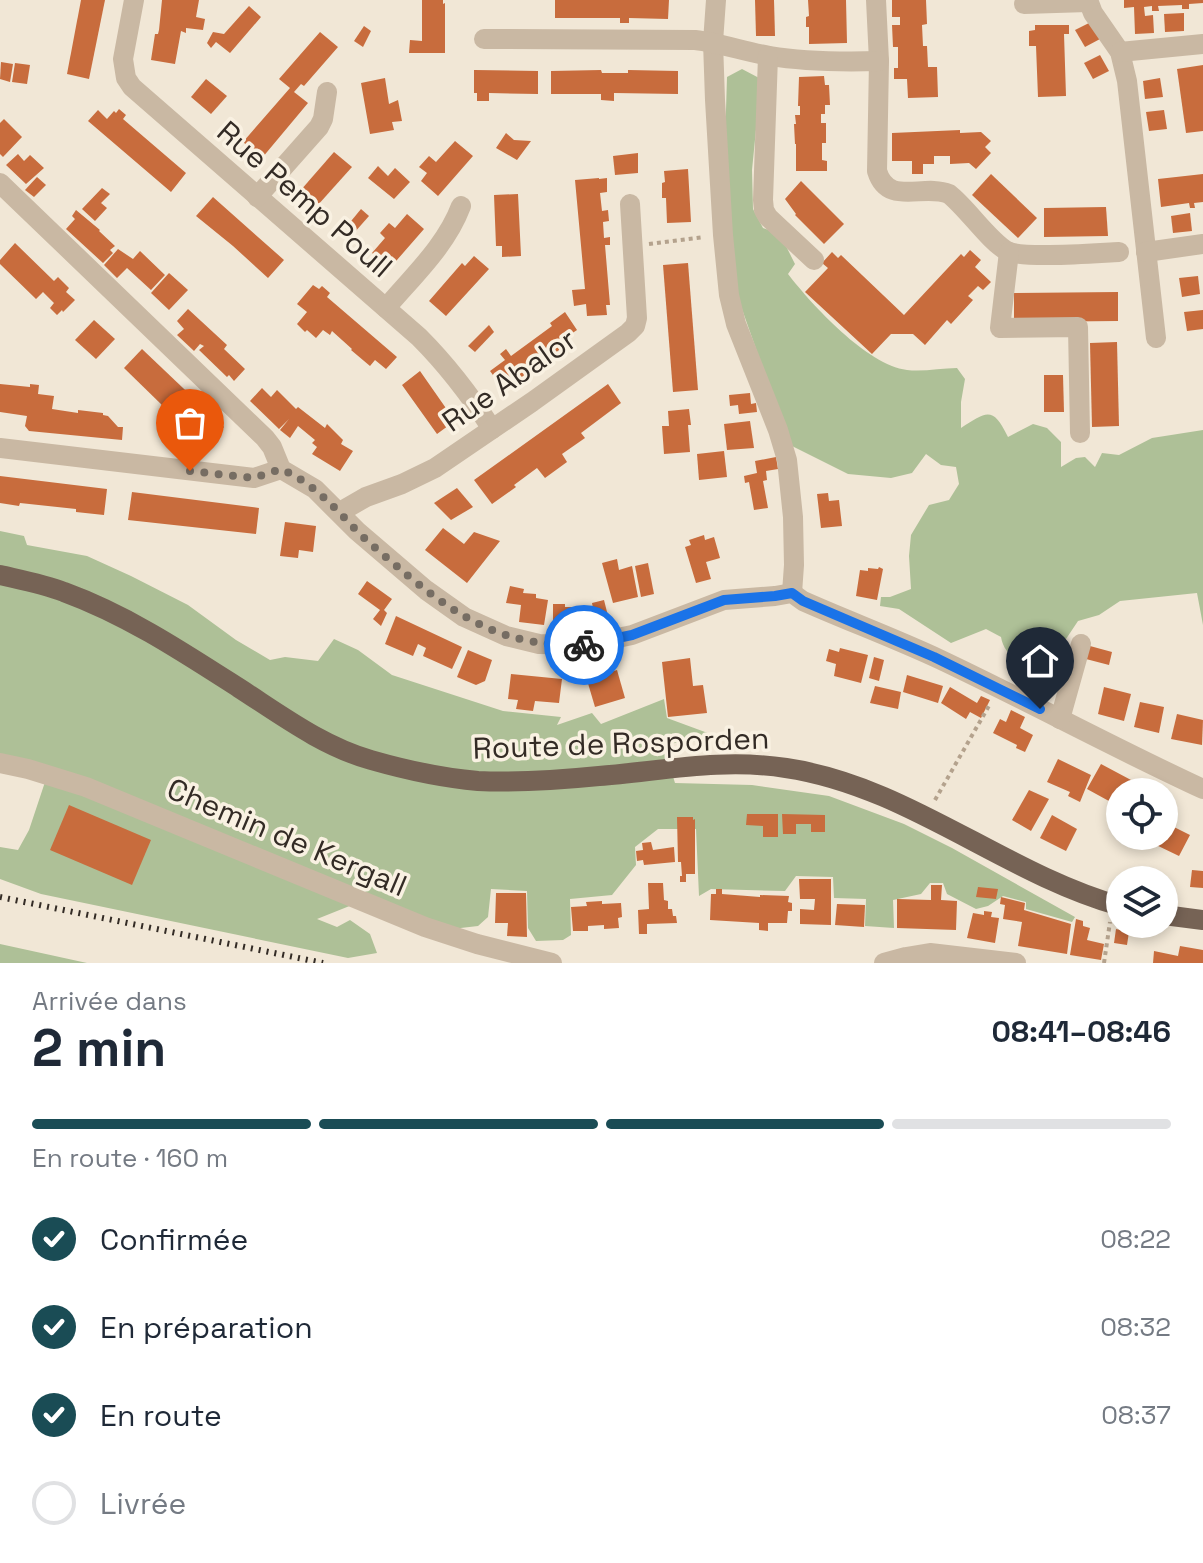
<!DOCTYPE html>
<html lang="fr">
<meta charset="utf-8">
<style>
body{margin:0;font-family:"Space Grotesk",sans-serif;background:#f2f2f3;color:#1f2937;height:100vh;display:flex;flex-direction:column;font-size:30px;white-space:nowrap}
*{box-sizing:border-box;margin:0}
p{font-size:26px;color:#747a83}
.icon{flex:none;width:44px;height:44px;fill:none;stroke:currentColor;stroke-width:2;stroke-linecap:round;stroke-linejoin:round}
.map{position:relative;height:963px;overflow:hidden}
.side{display:flex;flex-direction:column;background:#fff;flex:1}
.side>*{flex:none}
.tools{position:absolute;left:1106px;top:778px;display:grid;gap:16px}
.tools a{display:grid;place-items:center;width:72px;height:72px;border-radius:50%;background:#fff;box-shadow:0 4px 12px #0003;font-size:40px}
.pin{position:absolute;display:grid;place-items:center;width:68px;height:68px;color:#fff;margin:-82px -34px;border-radius:50% 50% 50% 0;rotate:-45deg;box-shadow:0 0 8px #0007}
.pin .icon{rotate:45deg}
.courier{position:absolute;display:grid;place-items:center;width:80px;height:80px;margin:-40px;border:6px solid #1a73e8;border-radius:50%;background:#fff;color:#222;box-shadow:0 2px 10px #0007}
.headline em{font-style:normal;font-weight:700}
.headline div{display:flex;flex-direction:column-reverse}
.headline{display:flex;align-items:center;justify-content:space-between;height:136px;padding:0 32px}
h1{font-size:52px;font-weight:700;line-height:60px}
.bar{display:grid;grid-template-columns:repeat(4,1fr);gap:12px 8px;align-content:center;height:96px;padding:0 32px}
.bar i{height:10px;border-radius:6px;background:#e0e1e3}
.bar .selected{background:#1a4c55}
.bar p{grid-column:span 4}
ol{padding:0 32px;list-style:none}
li{display:flex;align-items:center;gap:24px;height:88px}
li p{margin-inline-start:auto}
li .icon{padding:8px;border-radius:50%;background:#1a4c55;color:#fff;stroke-width:4}
li:last-child{color:#747a83}
li i{width:44px;height:44px;border:4px solid #e0e1e3;border-radius:50%}
.map>svg:first-child{display:block}
.green{fill:#aec097}
.building{fill:#c86c3d}
.lines{fill:none;stroke-linecap:round;stroke-linejoin:round}
.path{stroke:#b4a28d;stroke-width:4;stroke-dasharray:4 4;stroke-linecap:butt}
.minor{stroke:#c9b8a3;stroke-width:20}
.major{stroke:#766355;stroke-width:20}
.rail{stroke:#332b25;stroke-width:6;stroke-dasharray:2 6;stroke-linecap:butt}
.done{stroke:#766d63;stroke-width:8;stroke-dasharray:0 14.4}
.route{stroke:#1a73e8;stroke-width:10}
.labels{text-anchor:middle;dominant-baseline:central;stroke-width:7;stroke-linejoin:round;paint-order:stroke}
.street-label{font-size:30px;fill:#332b25;stroke:#f9f1e2}
</style>
<div class="map">
<svg width="1203" height="963" viewBox="0 0 1203 963">
<rect width="100%" height="100%" fill="#f1e7d6"/>
<g class="green">
<path d="M742,69L761,79L752,170L753,209L763,228L780,234L795,264L788,274C812,305 867,365 907,370C923,372 941,368 957,368L965,379L961,402V428C987,411 993,406 1008,437L1033,424L1047,428L1061,442V467L1076,458L1085,457L1095,467L1102,453L1119,455L1152,438L1203,430V625L1197,593L1120,601L1099,615L1078,621L1056,654L1068,661L1064,683C1042,676 1005,663 1001,637L986,629L951,643L899,609L880,606L881,597H890L911,589L909,556L911,535L929,505L949,500L959,484L956,467L941,465L926,454L912,473L891,478L848,474L790,445L731,278L725,143L727,77Z"/>
<path d="M0,531L24,536L27,545L87,556L131,576L188,605L236,640L270,660L285,657L318,661L334,639L358,650L392,675L503,711L561,717L557,725L592,713L601,724L664,699L667,718L724,739L663,744L675,783L752,785L829,796L904,824L952,848L1075,917L1072,922L1026,909V902L1003,896L988,906L976,909L947,894L943,883H930L921,894L893,900L894,928L865,926L866,899L834,898L833,877L796,876L785,891L711,889L699,896L696,829H658L635,847L636,865L612,895L570,899L571,935L563,940L536,941L528,928L527,891L491,889L488,917L478,926L452,929L352,905L317,919L337,927L350,920L370,934L377,953L348,958L41,894L0,879V847L18,850L29,830L45,782L0,772Z"/>
<path d="M0,944L87,963H0Z"/>
</g>
<g class="building">
<path d="M81,0H105L89,79L67,74Z"/>
<path d="M162,0H199L196,17L205,19L203,30L186,28V33L181,31L175,64L151,60L155,34H158L159,30Z"/>
<path d="M422,0H443V4L445,3V53H409L410,40L422,41Z"/>
<path d="M555,0H669L668,19L629,18V23H620V18H555Z"/>
<path d="M755,0H774L775,36H756Z"/>
<path d="M808,0H846L847,43L809,44V27H806V17L809,16Z"/>
<path d="M892,0H926L927,24L922,25L923,46H927L928,67H937L938,97L908,98L907,79H894V68H898V47H893L892,25H900V17H892Z"/>
<path d="M1124,0H1203V3L1189,4V9H1182V5L1158,6L1159,11H1152V6L1144,7L1145,16L1153,15L1154,33L1135,34L1134,7L1124,8Z"/>
<path d="M249,6L261,17L230,53L216,42L211,48L207,43L213,32L224,34Z"/>
<path d="M1184,13V31L1165,32L1164,14Z"/>
<path d="M1091,22L1100,39L1085,47L1075,30Z"/>
<path d="M1035,25H1069V34H1064L1066,96L1038,97L1036,46H1029V31L1035,30Z"/>
<path d="M364,26L371,31L363,47L354,41Z"/>
<path d="M320,32L338,47L304,86L301,84L294,92L308,103L262,158L243,142L290,88L279,79Z"/>
<path d="M1100,55L1109,71L1093,79L1084,63Z"/>
<path d="M1,62L13,64L10,82L0,79Z"/>
<path d="M15,63L30,65L27,84L12,82Z"/>
<path d="M1203,65V131L1186,133L1177,69Z"/>
<path d="M474,70L538,71V94L489,93V101H477V93H474Z"/>
<path d="M601,70L602,73H628V70L678,71V94L614,93V101L601,100V94H551V71Z"/>
<path d="M824,76L825,85H829L830,105H825V114H821V123H826V143H822V160L827,161V171H796V144H795L794,124H796L795,115H800V106H798L799,77Z"/>
<path d="M385,78L389,104L398,100L402,121L392,122L394,130L370,134L361,83Z"/>
<path d="M1160,78L1163,97L1145,99L1143,81Z"/>
<path d="M206,79L227,96L211,114L191,97Z"/>
<path d="M119,109L126,115L123,119L186,173L171,192L88,121L98,110L107,119L114,111L116,113Z"/>
<path d="M1164,110L1167,129L1149,131L1146,112Z"/>
<path d="M4,119L22,137L3,157L0,154V123Z"/>
<path d="M960,130V133L981,132L991,141L985,147L991,153L976,169L969,163L950,164V156H934V164H923V174H912V161H892V133Z"/>
<path d="M506,133L514,140L531,141L517,160L496,148Z"/>
<path d="M455,141L473,156L438,196L421,181L427,173L419,167L429,156L436,162Z"/>
<path d="M334,152L352,167L317,206L300,191Z"/>
<path d="M638,153V173L615,175L613,156Z"/>
<path d="M18,154L24,161L30,155L44,168L26,184L6,165Z"/>
<path d="M378,166L388,176L395,168L410,182L394,199L368,178Z"/>
<path d="M688,169L691,222L667,223L666,198H662V183L665,182L664,171Z"/>
<path d="M991,174L1037,218L1018,238L972,195Z"/>
<path d="M1203,174V202L1194,203L1195,208H1190L1189,203L1161,207L1158,179Z"/>
<path d="M37,177L46,185L34,197L25,190Z"/>
<path d="M599,178V179L607,178V192L600,193L602,211L608,210L609,221L603,222L604,238L610,237V245H605L610,305H606L607,315L587,316L586,304L574,306L572,290L585,289L575,180Z"/>
<path d="M801,181L844,224L824,244L795,215L796,214L785,199Z"/>
<path d="M102,188L110,194L101,203L107,208L95,221L82,209Z"/>
<path d="M518,194L521,256L502,257V246H496L494,195Z"/>
<path d="M213,197L284,260L268,278L233,246L196,216Z"/>
<path d="M1106,207L1108,236L1044,237V208Z"/>
<path d="M361,209L369,216L354,233L347,226Z"/>
<path d="M76,210L100,230L99,231L115,246L110,250L113,253L103,263L66,229L75,219L72,216Z"/>
<path d="M1190,213L1192,231L1173,233L1171,216Z"/>
<path d="M407,214L424,229L390,268L372,253L385,238L380,233L389,223L395,228Z"/>
<path d="M15,243L54,281L58,277L69,288L66,292L75,300L63,312L62,310L57,315L50,308L54,303L43,292L36,299L0,264V260Z"/>
<path d="M118,249L133,259L140,251L165,275L151,290L127,268L117,278L104,265Z"/>
<path d="M970,250L981,260L975,267L991,282L983,290L978,286L968,296L973,300L951,324L947,320L925,345L913,334H891L872,354L805,292L828,268L822,263L832,252L838,258L841,255L904,315L961,254L964,257Z"/>
<path d="M474,256L489,269L446,316L429,301L462,263L465,266Z"/>
<path d="M688,263L698,390L673,392L663,265Z"/>
<path d="M169,273L188,290L169,310L151,293Z"/>
<path d="M1198,276L1200,294L1182,297L1179,278Z"/>
<path d="M313,285L319,289L322,286L330,293L327,297L397,357L386,369L375,360L370,366L351,350L352,349L332,331L330,335L323,330L316,338L307,330L305,332L297,324L307,312L297,304Z"/>
<path d="M1118,292V321L1014,322V293Z"/>
<path d="M188,309L227,345L224,349L245,369L234,381L229,375L227,377L199,350L204,346L200,344L194,351L177,335L184,329L177,321Z"/>
<path d="M1203,310V329L1187,331L1184,312Z"/>
<path d="M565,312L577,330L562,340L566,345L504,390L490,371L505,360L500,354L506,349L511,356L552,326L550,323Z"/>
<path d="M94,320L115,339L96,359L75,340Z"/>
<path d="M489,325L494,332L475,352L468,346Z"/>
<path d="M1117,342L1119,426L1092,427L1090,343Z"/>
<path d="M142,349L224,427L205,447L124,368Z"/>
<path d="M420,371L450,414L447,415L452,423L437,434L402,385Z"/>
<path d="M1044,375H1063L1064,412H1044Z"/>
<path d="M0,384L30,387V384L39,385L38,394L54,396L52,409L78,413V410L103,413V415L108,416L118,427H123L122,440L29,431L25,426L27,416L0,412Z"/>
<path d="M608,384L621,403L581,433L585,438L562,454L567,462L545,478L537,468L514,485L516,487L492,504L474,480Z"/>
<path d="M262,388L271,397L277,390L296,409L298,407L325,428L327,424L343,440L341,444L353,451L340,471L312,454L317,447L312,443L315,440L298,426L290,438L280,430L289,419L279,429L250,401Z"/>
<path d="M750,393L751,404L756,403L757,412L739,414L738,405L730,406L729,395Z"/>
<path d="M689,409L691,425H688L690,452L664,454L662,426H669L668,411Z"/>
<path d="M750,421L754,448L727,450L724,424Z"/>
<path d="M724,451L727,477L699,480L697,454Z"/>
<path d="M776,457L778,469L766,471L767,480L763,481L768,508L754,510L749,482L745,483L744,476L757,473L755,461Z"/>
<path d="M0,476L107,489L104,515L76,512V509L20,503L19,506L0,503Z"/>
<path d="M457,488L473,507L451,520L434,503Z"/>
<path d="M132,492L259,508L256,534L128,520Z"/>
<path d="M828,493L829,501L839,500L842,526L821,528L817,494Z"/>
<path d="M285,522L316,526L313,552L299,550L298,558L280,556Z"/>
<path d="M443,528L464,544L474,532L500,541L467,583L425,550Z"/>
<path d="M704,535L705,540L714,537L720,558L706,562L711,579L696,583L685,547L691,545L689,540Z"/>
<path d="M617,559L619,570L632,566L638,597L613,603L602,563Z"/>
<path d="M648,563L654,594L641,597L635,566Z"/>
<path d="M879,567L883,569L877,600L856,596L860,570L868,571V568L878,569Z"/>
<path d="M367,581L392,599L384,610L387,613L381,626L373,619L380,610L358,594Z"/>
<path d="M510,586L524,589L523,593L536,594V598L548,600L544,625L519,622L521,605L506,603Z"/>
<path d="M604,600L610,624L587,630L586,624L583,625L580,611L593,608L592,603Z"/>
<path d="M553,604H565V607H574L575,626H553Z"/>
<path d="M396,616L462,647L452,669L423,656L426,648L418,644L413,656L385,644Z"/>
<path d="M1090,646L1112,652L1109,665L1086,659Z"/>
<path d="M840,648L868,655L861,683L834,676L836,664L826,661L829,649L839,652Z"/>
<path d="M468,650L492,660L485,681L476,685L457,677Z"/>
<path d="M874,657L884,660L879,681L869,678Z"/>
<path d="M690,658L693,686L703,685L707,713L668,717L662,662Z"/>
<path d="M617,670L625,698L595,707L587,680Z"/>
<path d="M511,674L562,679L559,703L535,701L533,711L516,709L518,700L508,699Z"/>
<path d="M907,675L943,686L938,703L903,692Z"/>
<path d="M875,686L901,692L898,709L870,703Z"/>
<path d="M950,687L977,703L981,696L990,700L981,718L970,712L966,719L941,703Z"/>
<path d="M1104,687L1131,694L1124,721L1098,714Z"/>
<path d="M1140,702L1164,707L1159,733L1134,727Z"/>
<path d="M1011,710L1025,717L1020,728L1033,735L1025,752L1016,748L1017,745L993,733L1000,719L1006,722Z"/>
<path d="M1177,714L1203,720L1202,745L1171,739Z"/>
<path d="M1058,759L1091,775L1080,802L1068,796L1070,792L1047,782Z"/>
<path d="M1101,764L1131,780L1129,783L1146,792H1120V806H1118L1087,789Z"/>
<path d="M1029,790L1049,799L1031,831L1012,820Z"/>
<path d="M69,805L151,840L132,885L50,850Z"/>
<path d="M747,814H778V837H763V826L746,825Z"/>
<path d="M782,814L825,815V832H811V824H796V834H783Z"/>
<path d="M1052,815L1077,829L1066,851L1040,838Z"/>
<path d="M677,817H693V820L695,819V874H686V882H680V876H682L681,862H678Z"/>
<path d="M1164,818L1174,823L1172,826L1190,835L1179,856L1152,843L1153,841L1143,836H1164Z"/>
<path d="M651,842L653,850L674,847L675,862L644,865L643,860L637,861L636,851L643,850L642,843Z"/>
<path d="M1192,870L1203,871V888L1190,887Z"/>
<path d="M799,879H831V925L800,924V909L814,910L815,899H800Z"/>
<path d="M648,883H663L664,900L668,901V909H672L673,916H676L677,923L647,924V934H639L638,910L649,909Z"/>
<path d="M931,885H942L941,900L957,901L956,930L897,928V899L931,900Z"/>
<path d="M978,887L998,889L996,899L976,897Z"/>
<path d="M716,889H722V894L760,897V895L789,896L788,902L792,903V911H788L787,923H768V931L759,930V923L710,920L711,894H716Z"/>
<path d="M496,893H526L527,937L507,936L508,923H495Z"/>
<path d="M1001,897L1025,903L1024,910L1071,924L1067,954L1018,946L1022,922L1003,919L1005,905L1000,904Z"/>
<path d="M602,901V904L621,903L622,917L618,918L619,928L604,929V925L588,926V931H573L571,907L587,906L586,902Z"/>
<path d="M837,904L865,905L864,927L835,925Z"/>
<path d="M984,911L992,912L991,917L999,918L995,943L967,938L973,913L984,915Z"/>
<path d="M1076,919L1083,921V926L1090,928L1087,940L1104,944L1101,960L1070,955Z"/>
<path d="M1116,929L1129,932L1127,945L1114,943Z"/>
<path d="M1180,946L1203,950V963H1153L1154,951L1178,956Z"/>
</g>
<g class="lines">
<g class="path">
<path d="M649,244L704,237"/>
<path d="M935,800L990,704"/>
<path d="M1104,963L1110,922"/>
</g>
<g class="minor">
<path d="M134,0L123,59L126,78L132,87L419,337C447,365 470,395 492,429"/>
<path d="M716,0L713,42L715,100L723,235L729,295L736,324L778,430L787,460L793,517L794,565L792,593"/>
<path d="M876,0L879,61L877,171C888,207 923,183 949,194C967,208 989,241 1007,251C1023,259 1097,253 1119,252"/>
<path d="M1088,0L1093,13L1120,52L1127,81L1156,338"/>
<path d="M1024,4L1088,2"/>
<path d="M484,39L695,40C721,43 745,52 770,56C806,62 842,62 879,61"/>
<path d="M1120,52L1203,44"/>
<path d="M768,56L763,200L764,210L768,217L814,260"/>
<path d="M0,183L265,438L272,447L281,469L315,489L357,531L426,590L464,617L506,636L539,644L584,645L632,635L724,600L775,596L792,593L803,601C848,621 894,638 939,659C1028,701 1114,748 1203,789"/>
<path d="M257,197L319,127L323,119L327,92"/>
<path d="M1009,252L1000,328L1078,327L1080,433"/>
<path d="M1146,252L1203,244"/>
<path d="M386,308C413,276 446,246 461,206"/>
<path d="M0,448L254,478L281,469"/>
<path d="M340,512L366,497L402,484L435,468L532,402L628,333L635,326L637,318L630,204"/>
<path d="M1060,719L1081,644"/>
<path d="M0,763L28,769L86,787L425,927L477,944L552,963"/>
<path d="M884,963L906,957L930,953L1016,963"/>
</g>
<g class="major">
<path d="M0,575C22,580 44,584 64,592C127,615 183,652 239,688C281,715 322,746 371,760C406,770 442,778 478,781C518,783 559,780 599,776C662,771 722,758 786,768C908,786 1003,873 1120,906"/>
<path d="M1164,915L1203,920"/>
</g>
<path class="rail" d="M0,897L323,963"/>
</g>
<g class="lines">
<path class="done" d="M190,471L254,478L281,469C313,483 333,506 356,530C372,546 390,560 407,575C465,622 507,647 584,645"/>
<path class="route" d="M584,645L632,635L724,600L775,596L792,593L803,601L934,657L1040,709"/>
</g>
<g class="labels">
<g class="street-label">
<text transform="translate(305 199) rotate(41)">Rue Pemp Poull</text>
<text transform="translate(509 380) rotate(-35)">Rue Abalor</text>
<text transform="translate(621 743) rotate(-2)">Route de Rosporden</text>
<text transform="translate(287 837) rotate(23)">Chemin de Kergall</text>
</g>
</g>
</svg>
<div class="tools">
<a><svg class="icon" aria-label="locate" viewBox="0 0 24 24"><circle cx="12" cy="12" r="6"/><path d="M12 2v4M12 18v4M2 12h4M18 12h4"/></svg></a>
<a><svg class="icon" aria-label="layers" viewBox="0 0 24 24"><path d="M12 4l9 5-9 5-9-5zM3 14l9 5 9-5"/></svg></a>
</div>
<div class="pin" style="left:190px;top:471px;background:#ea580c"><svg class="icon" aria-label="bag" viewBox="0 0 24 24"><path d="M5 8h14l-1 12H6zM9 8a3 3 0 0 1 6 0"/></svg></div>
<div class="pin" style="left:1040px;top:709px;background:#1f2937"><svg class="icon" aria-label="home" viewBox="0 0 24 24"><path d="M3 11l9-7 9 7M6 9v11h12V9"/></svg></div>
<div class="courier" style="left:584px;top:645px"><svg class="icon" aria-label="bike" viewBox="0 0 24 24"><circle cx="6" cy="16" r="4"/><circle cx="18" cy="16" r="4"/><path d="M6 16l4-8h5l3 8M10 8l3 8H6M13 5h3"/></svg></div>
</div>
<section class="side">
<div class="headline"><div><h1>2 min</h1><p>Arrivée dans</p></div><em>08:41–08:46</em></div>
<div class="bar"><i class="selected"></i><i class="selected"></i><i class="selected"></i><i></i><p>En route · 160 m</p></div>
<ol>
<li><svg class="icon" aria-label="check" viewBox="0 0 24 24"><path d="M5 12l5 5 9-10"/></svg>Confirmée<p>08:22</p></li>
<li><svg class="icon" aria-label="check" viewBox="0 0 24 24"><path d="M5 12l5 5 9-10"/></svg>En préparation<p>08:32</p></li>
<li><svg class="icon" aria-label="check" viewBox="0 0 24 24"><path d="M5 12l5 5 9-10"/></svg>En route<p>08:37</p></li>
<li><i></i>Livrée</li>
</ol>
</section>
